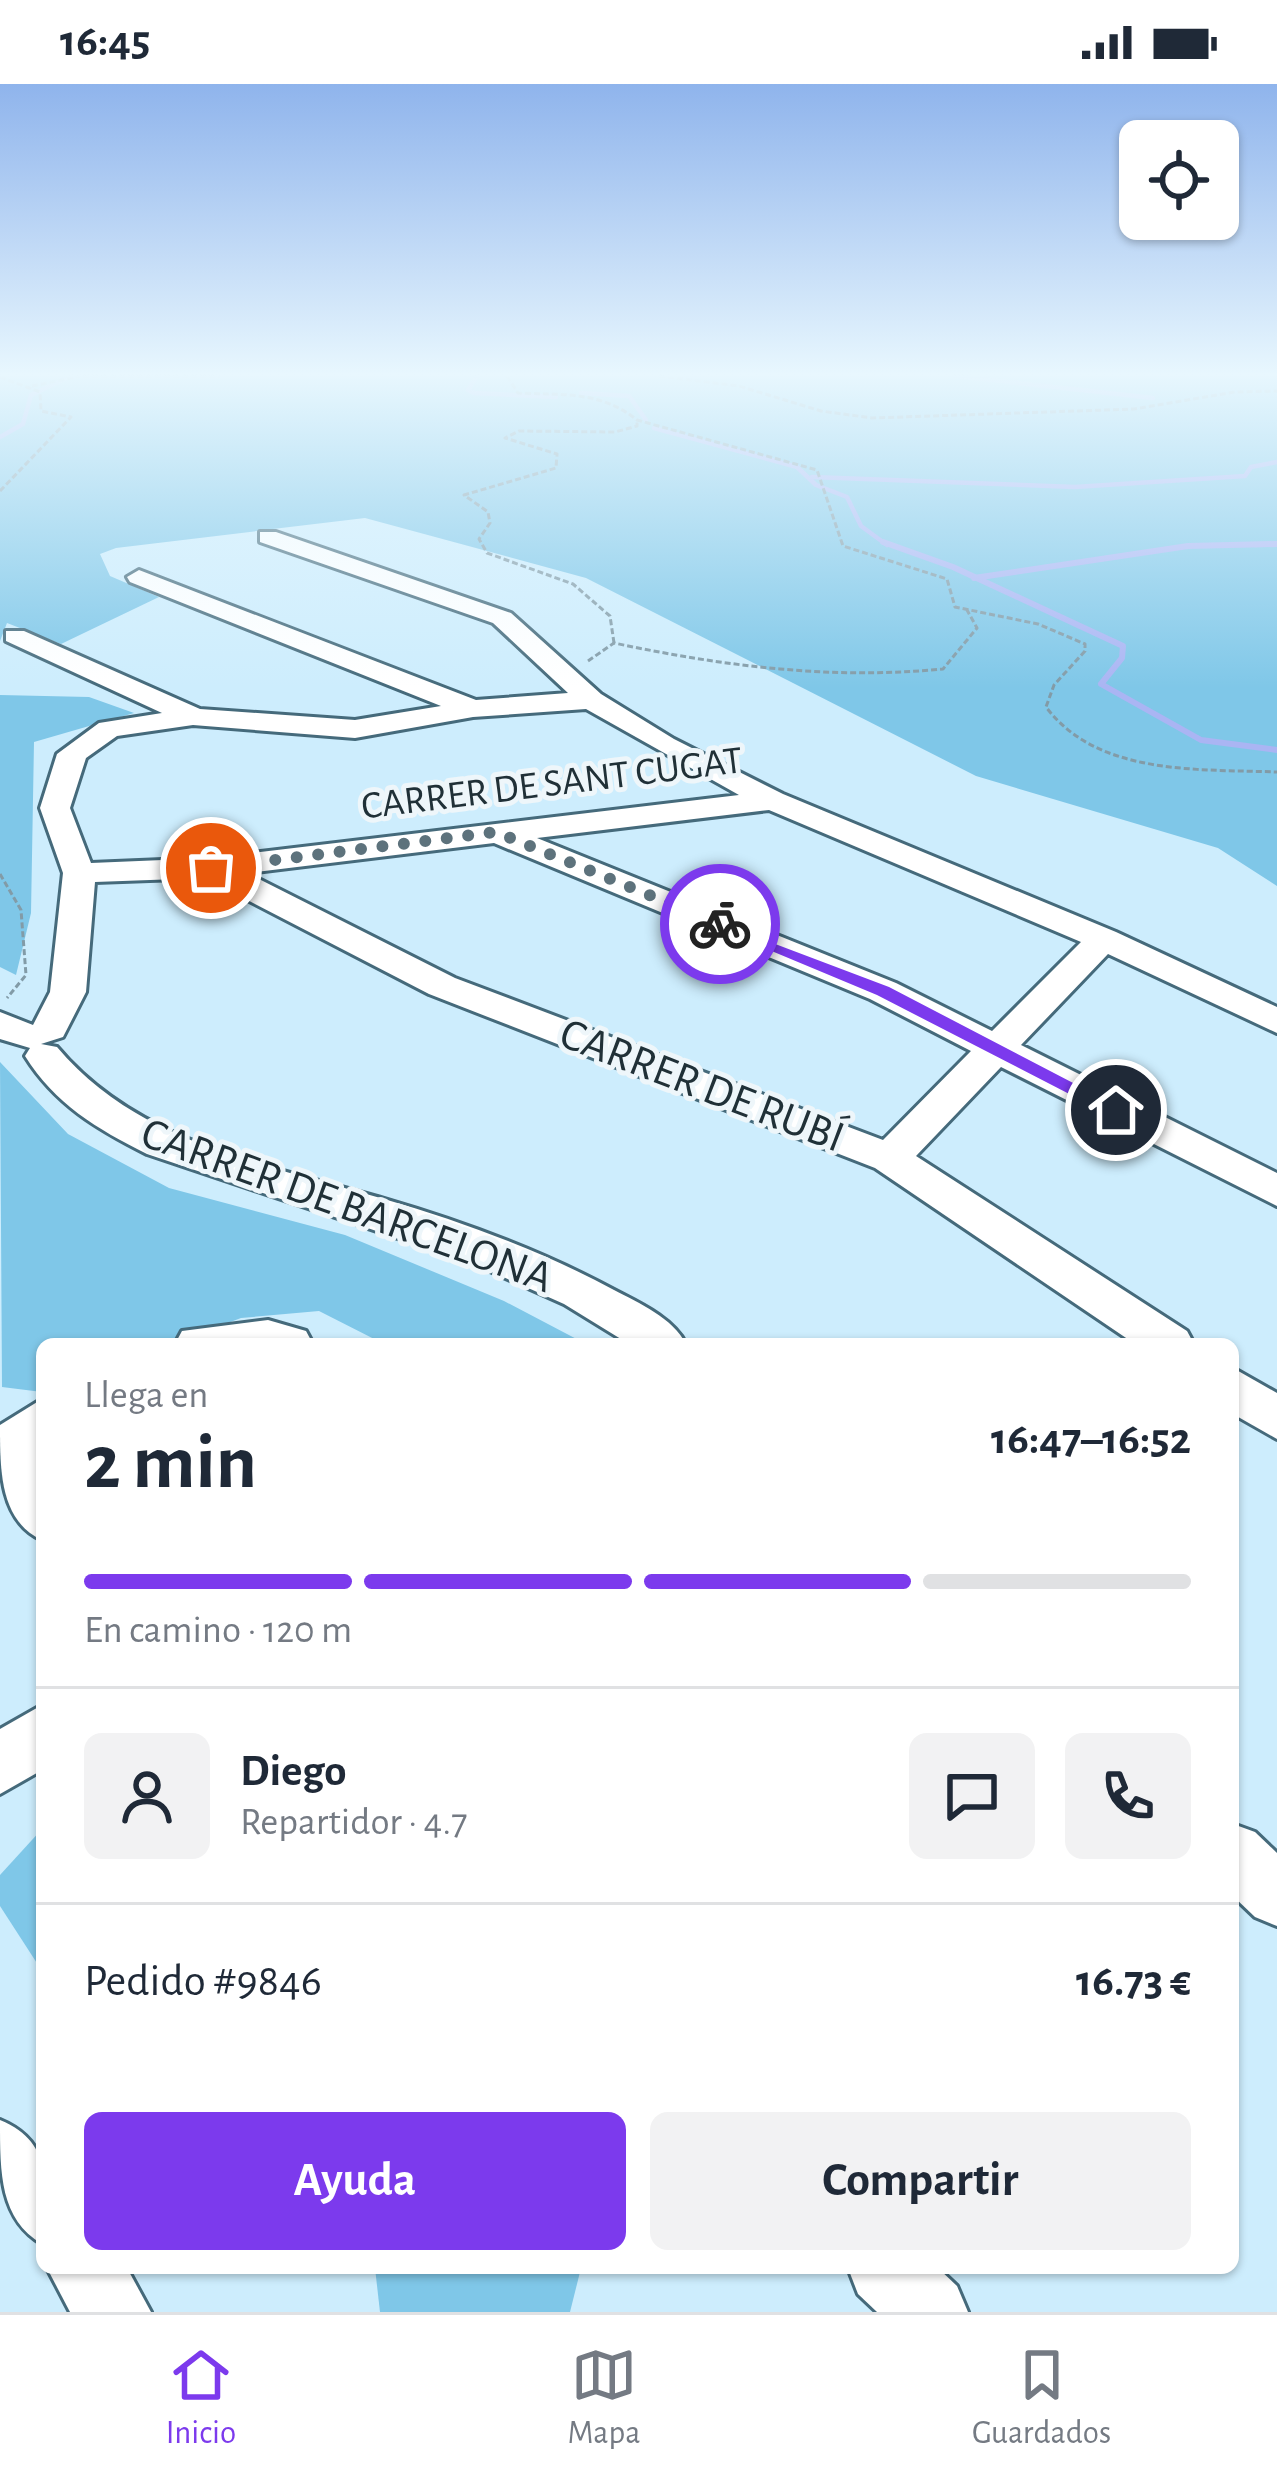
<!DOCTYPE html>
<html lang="es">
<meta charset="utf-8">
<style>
body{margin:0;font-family:"Alegreya Sans",sans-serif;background:#f2f2f3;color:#1f2937;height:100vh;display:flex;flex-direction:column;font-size:45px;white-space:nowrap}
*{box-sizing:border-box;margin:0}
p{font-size:39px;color:#747a83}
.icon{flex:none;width:66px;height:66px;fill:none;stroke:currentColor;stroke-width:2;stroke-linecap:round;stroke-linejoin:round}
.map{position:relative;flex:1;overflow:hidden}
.sheet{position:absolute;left:36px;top:1254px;width:1203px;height:936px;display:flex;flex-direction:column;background:#fff;border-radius:18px;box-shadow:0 3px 9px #0004}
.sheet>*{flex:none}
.buttons{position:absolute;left:1119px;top:36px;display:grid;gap:24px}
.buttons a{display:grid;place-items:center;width:120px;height:120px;border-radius:18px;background:#fff;box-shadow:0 3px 9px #0004;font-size:60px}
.pin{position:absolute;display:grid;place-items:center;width:102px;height:102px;color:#fff;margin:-51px;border:6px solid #fff;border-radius:50%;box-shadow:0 3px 12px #0007}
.courier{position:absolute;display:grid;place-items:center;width:120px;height:120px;margin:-60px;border:9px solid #7c3aed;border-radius:50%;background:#fff;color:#222;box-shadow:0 3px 15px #0007}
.summary em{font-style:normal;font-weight:700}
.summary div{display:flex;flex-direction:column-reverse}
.summary{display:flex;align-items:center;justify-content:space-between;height:204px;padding:0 48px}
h1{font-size:78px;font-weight:700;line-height:90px}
.bar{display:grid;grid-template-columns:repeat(4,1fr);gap:18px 12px;align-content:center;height:144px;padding:0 48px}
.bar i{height:15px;border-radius:9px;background:#e0e1e3}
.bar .selected{background:#7c3aed}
.bar p{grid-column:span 4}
.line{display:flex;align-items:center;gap:30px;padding:0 48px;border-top:3px solid #e0e1e3}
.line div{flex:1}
.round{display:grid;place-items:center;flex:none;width:126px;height:126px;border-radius:18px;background:#f2f2f3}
.primary-button{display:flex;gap:24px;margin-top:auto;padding:24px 48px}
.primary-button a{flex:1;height:138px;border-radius:18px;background:#7c3aed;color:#fff;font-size:48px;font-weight:700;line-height:138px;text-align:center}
.primary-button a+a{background:#f2f2f3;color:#1f2937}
.status{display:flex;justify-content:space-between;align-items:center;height:84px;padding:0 60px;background:#fff;direction:ltr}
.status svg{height:33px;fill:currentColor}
.tab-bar{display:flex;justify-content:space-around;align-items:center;height:168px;border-top:3px solid #e0e1e3;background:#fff;font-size:33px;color:#747a83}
.tab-bar a{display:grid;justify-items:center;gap:6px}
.tab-bar .selected{color:#7c3aed}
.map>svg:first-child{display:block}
.green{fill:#7fc7e8}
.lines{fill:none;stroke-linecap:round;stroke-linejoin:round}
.stream-far1{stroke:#aab5f3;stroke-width:4.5}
.stream{stroke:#aab5f3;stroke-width:6}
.minor-casing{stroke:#456a7b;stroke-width:6}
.path{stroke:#829ba7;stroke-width:3;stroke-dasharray:6 3;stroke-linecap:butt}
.minor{fill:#fff;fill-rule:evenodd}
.route{fill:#7c3aed}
.done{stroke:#5d727c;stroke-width:12;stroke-dasharray:0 21.6}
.labels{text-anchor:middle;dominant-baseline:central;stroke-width:10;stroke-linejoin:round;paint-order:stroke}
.far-street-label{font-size:39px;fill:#203037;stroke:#eef6fa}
.street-label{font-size:45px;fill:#203037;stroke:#eef6fa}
</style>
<div class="status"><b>16:45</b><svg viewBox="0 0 49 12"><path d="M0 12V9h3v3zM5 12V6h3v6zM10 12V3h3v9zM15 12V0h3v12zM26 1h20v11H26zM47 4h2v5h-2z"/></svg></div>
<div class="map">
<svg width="1277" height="2228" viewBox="0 0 1277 2228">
<rect width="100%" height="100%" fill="#cdedfd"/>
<g class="green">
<path d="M0,292H1277V802L1218,764L976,692L586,494L365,434L116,464L100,470L110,492L159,513L61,560L7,539L0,557Z"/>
<path d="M0,611L89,613L134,629L34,658L31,829L16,891L0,883Z"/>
<path d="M0,978L68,1050L169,1104L345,1151L504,1217L586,1260H384L319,1227L241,1234L172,1260H42V1308L2,1303Z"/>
<path d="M42,1745V1887L0,1822V1791Z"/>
<path d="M375,2184H581L570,2228H380Z"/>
</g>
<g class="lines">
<g class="stream-far1">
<path d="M477,292L468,306L474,309L556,313"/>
<path d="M956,292L1153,314"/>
<path d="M581,309L629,312L646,336"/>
<path d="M654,344L797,383L816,401L847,413L861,442L887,461"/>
<path d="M0,353L23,340L31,311L71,292"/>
<path d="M812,393L1075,403L1245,392L1251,383L1277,378"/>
<path d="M1255,461L1277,460"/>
</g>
<g class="stream">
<path d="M883,458L953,483L1123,562L1122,574L1101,600L1201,656L1277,666"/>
<path d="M974,494L1188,462L1277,460"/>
</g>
<g class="minor-casing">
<g id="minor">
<path d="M260,448H276L511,529L601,610L674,655L783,710L1116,848L1277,923V949L1108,870L1021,961L1277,1089V1122L1001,983L916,1072L1187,1247L1194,1260H1135L875,1084L429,910L205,794L95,798L86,908L63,953L41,960L57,963C138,1060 268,1081 384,1115C463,1138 542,1167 614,1206C639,1219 673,1234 686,1260H629L564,1220L472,1179L147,1070C97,1045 55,1020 25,972L30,964L0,955V928L33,941L50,908L63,789L40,724L57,670L99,639L162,629L6,557V547H24L200,625L355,636L441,622L130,498L127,493L139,486L476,616L568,609L493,539L260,458ZM586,625L739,711L211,774L91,779L70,724L86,674L117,652L193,641L355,654L473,633ZM769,726L1081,858L992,947L896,899L537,754ZM494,759L870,915L971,967L883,1056L455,894L247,789Z"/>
<path d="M268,1236L306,1247L313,1260H175L182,1247Z"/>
<path d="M1233,1284L1277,1309V1355L1233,1330Z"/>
<path d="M42,1315V1456C0,1437 0,1387 0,1341Z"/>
<path d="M42,1621V1686L0,1710V1645Z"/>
<path d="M1233,1740L1255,1748L1277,1769V1842L1255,1833L1233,1812Z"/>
<path d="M0,2036C58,2060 42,2105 42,2160C0,2135 0,2090 0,2036Z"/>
<path d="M47,2184H127L151,2228H70Z"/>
<path d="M848,2184H938L957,2202L968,2228H877L858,2210Z"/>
</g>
</g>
<g class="path">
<path d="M83,292H220"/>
<path d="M507,292L518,309C563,311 601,307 637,336L817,386L843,462L947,495L955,523L1038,540L1085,560V567L1054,601L1046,623C1098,692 1198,685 1277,688"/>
<path d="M659,292L739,302L821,327L872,334L1134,325L1235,308L1277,307"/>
<path d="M0,293L40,308L41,327L71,333L0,407"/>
<path d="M32,302L80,292"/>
<path d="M614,559L610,532L573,500L487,469L479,455L490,439L488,428L464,411L556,384L557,370L505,354L519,347L615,348L637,342V336"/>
<path d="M588,577L614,559C723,582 831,596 943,585L977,544L967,526"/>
<path d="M0,790L21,826L26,891L7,914"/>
</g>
<use href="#minor" class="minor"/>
</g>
<linearGradient id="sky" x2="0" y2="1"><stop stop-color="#8fb4ec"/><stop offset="0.48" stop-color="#e8f7fe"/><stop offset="1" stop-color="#e8f7fe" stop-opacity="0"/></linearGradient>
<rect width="1277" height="604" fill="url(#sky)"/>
<path class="route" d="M714,837L889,903L1125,1026L1110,1031L877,911L714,843Z"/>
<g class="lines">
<path class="done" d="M211,784L496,748L720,840"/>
</g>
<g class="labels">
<g class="far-street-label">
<text transform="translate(552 700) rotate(-7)">CARRER DE SANT CUGAT</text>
</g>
<g class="street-label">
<text transform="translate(702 1002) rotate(21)">CARRER DE RUBÍ</text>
<text transform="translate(347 1122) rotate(20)">CARRER DE BARCELONA</text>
</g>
</g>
</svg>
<div class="buttons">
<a><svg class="icon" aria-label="locate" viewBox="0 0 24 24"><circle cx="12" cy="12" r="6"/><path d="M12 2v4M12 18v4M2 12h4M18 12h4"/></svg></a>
</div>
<div class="pin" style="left:211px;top:784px;background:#ea580c"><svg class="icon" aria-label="bag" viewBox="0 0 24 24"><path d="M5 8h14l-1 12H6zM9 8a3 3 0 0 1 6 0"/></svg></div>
<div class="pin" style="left:1116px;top:1026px;background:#1f2937"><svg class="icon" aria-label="home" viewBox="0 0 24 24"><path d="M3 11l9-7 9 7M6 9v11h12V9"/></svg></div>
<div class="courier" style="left:720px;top:840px"><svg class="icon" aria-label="bike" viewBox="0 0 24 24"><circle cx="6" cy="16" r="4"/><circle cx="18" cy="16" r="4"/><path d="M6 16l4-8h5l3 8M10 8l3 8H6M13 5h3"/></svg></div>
<section class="sheet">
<div class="summary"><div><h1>2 min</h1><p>Llega en</p></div><em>16:47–16:52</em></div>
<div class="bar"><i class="selected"></i><i class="selected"></i><i class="selected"></i><i></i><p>En camino · 120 m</p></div>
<div class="line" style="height:216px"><a class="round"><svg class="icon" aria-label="person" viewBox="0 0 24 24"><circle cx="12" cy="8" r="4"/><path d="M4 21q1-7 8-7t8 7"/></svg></a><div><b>Diego</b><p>Repartidor · 4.7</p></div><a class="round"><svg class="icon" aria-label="chat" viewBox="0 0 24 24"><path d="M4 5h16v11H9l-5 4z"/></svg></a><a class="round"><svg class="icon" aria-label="phone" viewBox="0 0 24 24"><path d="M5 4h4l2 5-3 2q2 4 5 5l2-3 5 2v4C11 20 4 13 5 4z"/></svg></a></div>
<div class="line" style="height:156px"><div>Pedido #9846</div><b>16.73 €</b></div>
<div class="primary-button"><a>Ayuda</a><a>Compartir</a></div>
</section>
</div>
<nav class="tab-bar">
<a class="selected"><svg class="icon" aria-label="home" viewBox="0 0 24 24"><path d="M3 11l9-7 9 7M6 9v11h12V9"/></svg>Inicio</a>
<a><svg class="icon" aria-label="map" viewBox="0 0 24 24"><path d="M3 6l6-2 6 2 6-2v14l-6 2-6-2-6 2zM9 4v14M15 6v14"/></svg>Mapa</a>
<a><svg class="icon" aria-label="saved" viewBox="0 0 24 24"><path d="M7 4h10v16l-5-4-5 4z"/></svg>Guardados</a>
</nav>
